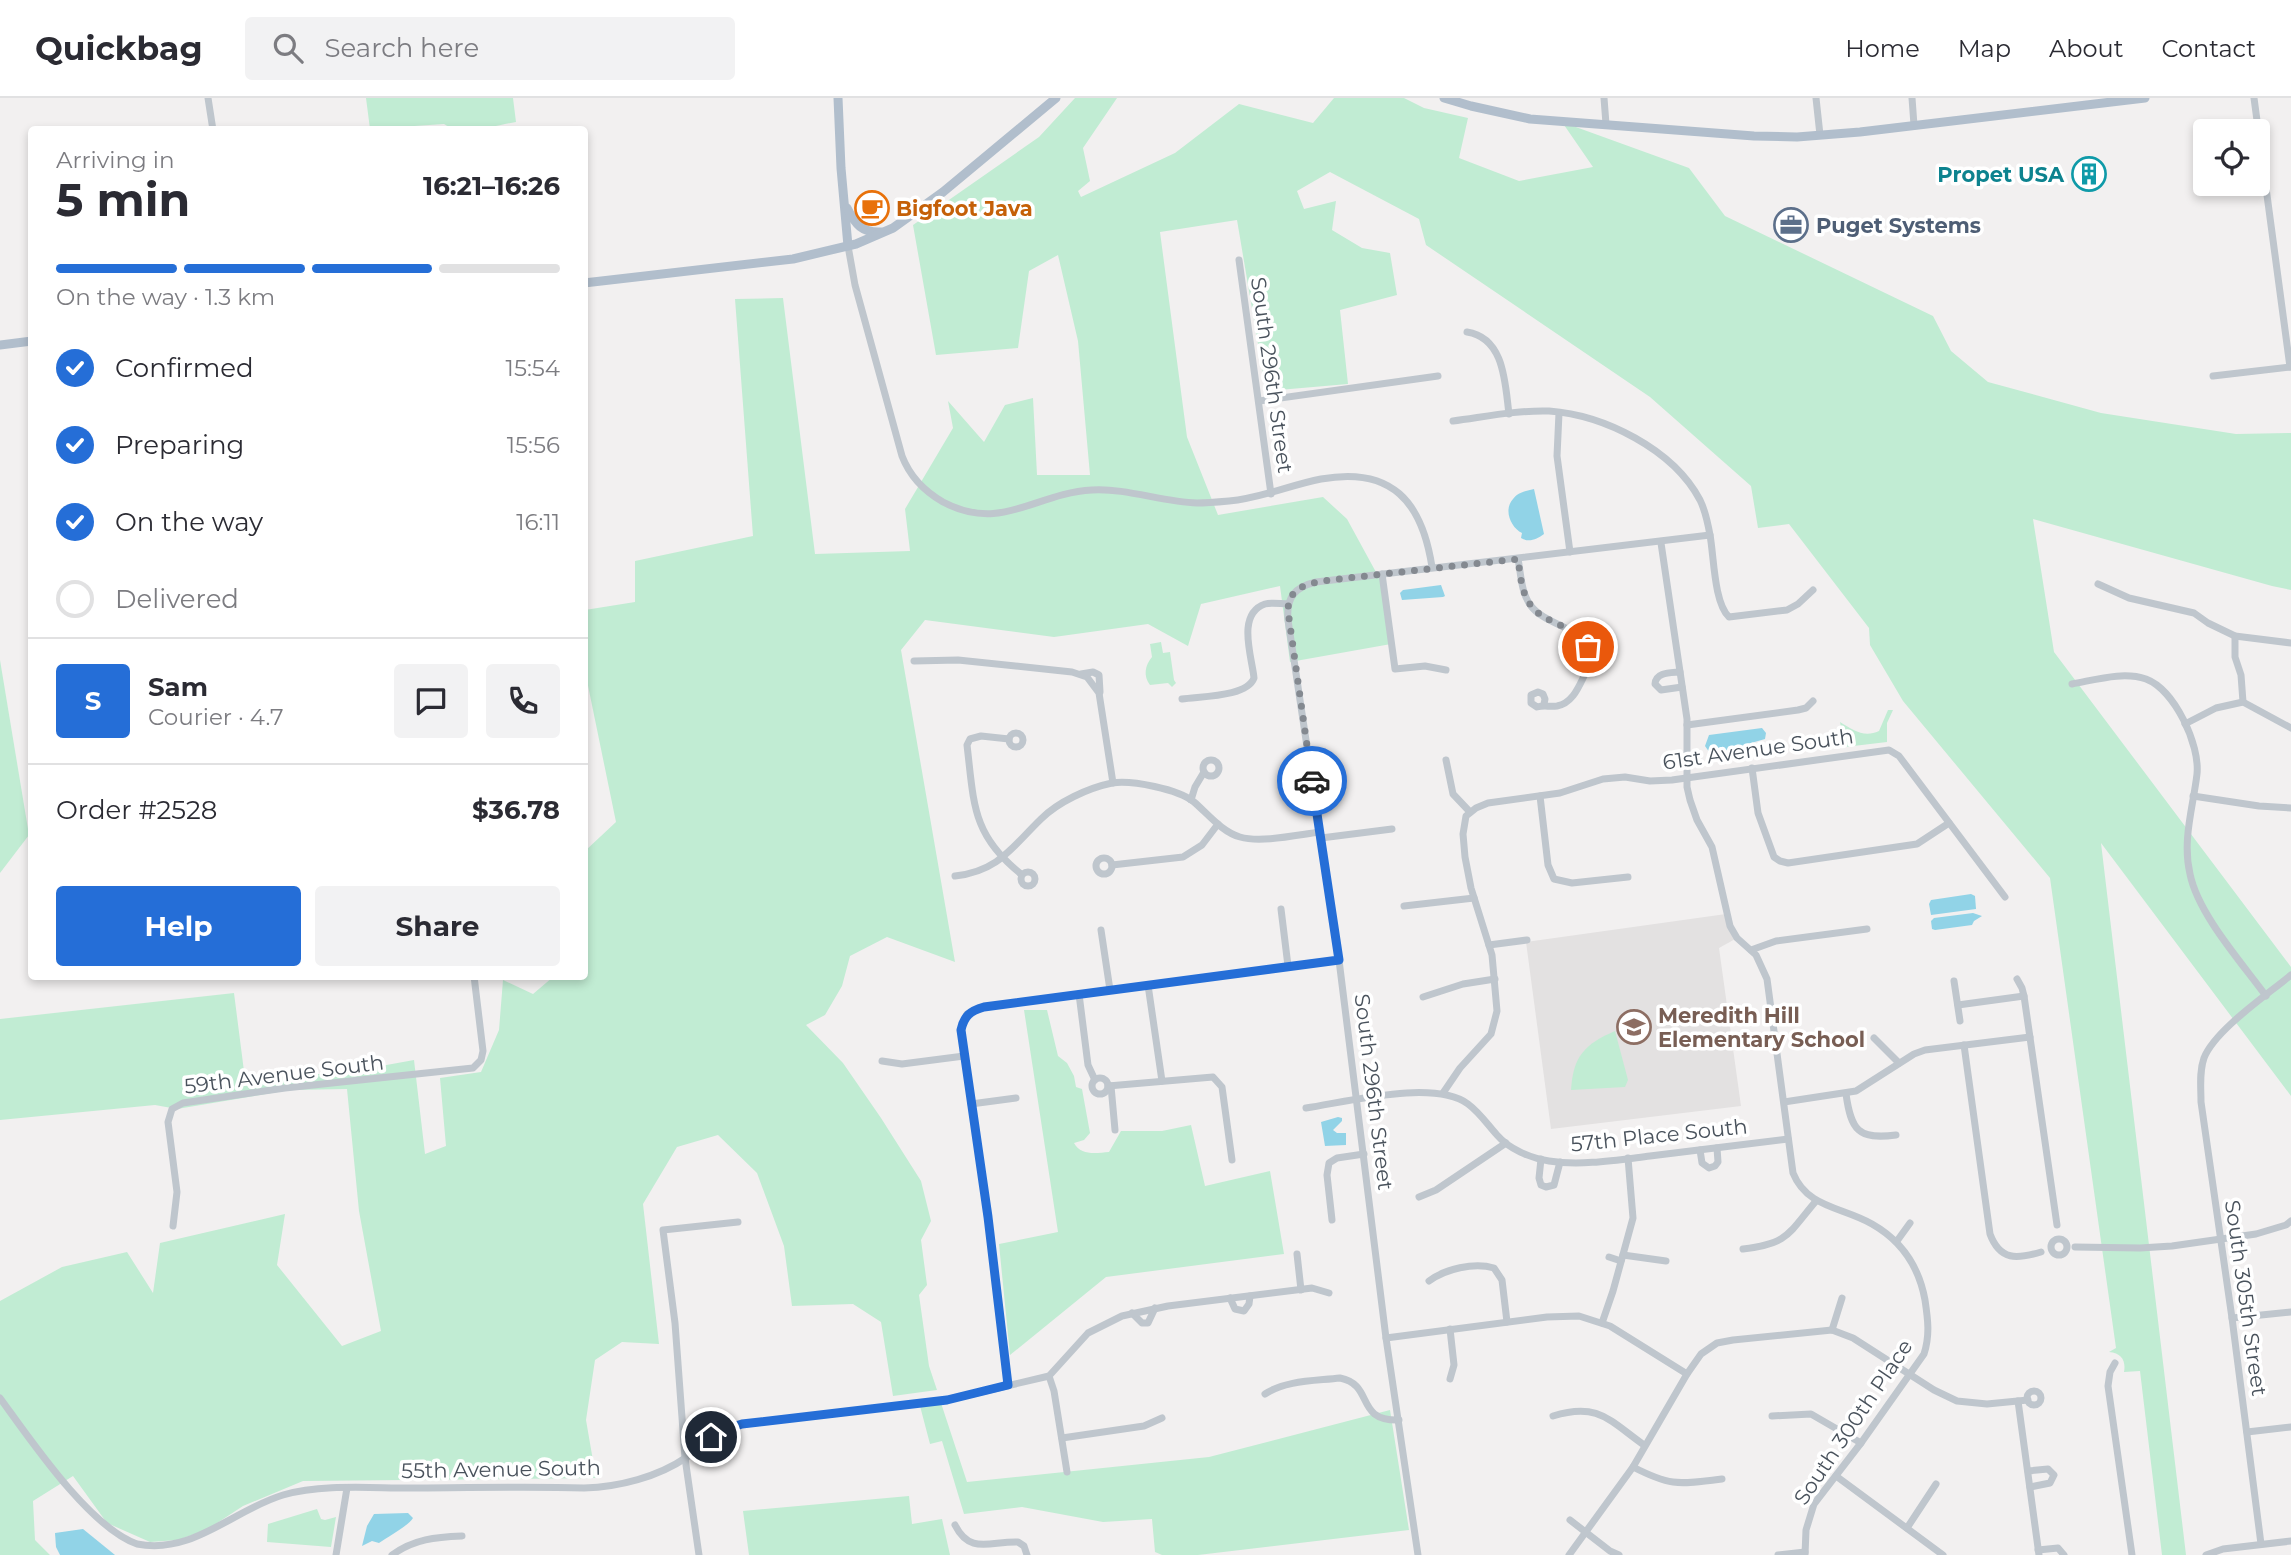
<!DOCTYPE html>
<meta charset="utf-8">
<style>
body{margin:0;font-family:Montserrat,sans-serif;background:#f2f2f3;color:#2b2b33;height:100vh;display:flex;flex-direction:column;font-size:26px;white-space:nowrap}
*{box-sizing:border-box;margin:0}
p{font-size:23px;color:#7c7c81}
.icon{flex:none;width:38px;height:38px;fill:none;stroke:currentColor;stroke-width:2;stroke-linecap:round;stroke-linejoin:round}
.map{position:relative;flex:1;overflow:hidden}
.details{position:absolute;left:28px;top:28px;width:560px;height:854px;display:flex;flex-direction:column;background:#fff;border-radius:7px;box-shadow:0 4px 10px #0003}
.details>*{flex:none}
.buttons{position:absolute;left:2193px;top:21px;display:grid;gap:14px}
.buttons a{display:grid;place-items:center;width:77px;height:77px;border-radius:7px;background:#fff;box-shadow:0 4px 10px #0003;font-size:35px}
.pin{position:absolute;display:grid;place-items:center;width:60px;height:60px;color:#fff;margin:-30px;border:4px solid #fff;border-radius:50%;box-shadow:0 2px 7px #0007}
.courier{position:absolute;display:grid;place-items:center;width:70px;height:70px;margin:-35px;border:5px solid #256ed7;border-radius:50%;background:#fff;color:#222;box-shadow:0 2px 9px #0007}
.head em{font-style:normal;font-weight:700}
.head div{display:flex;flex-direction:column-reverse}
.head{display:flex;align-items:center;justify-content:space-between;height:119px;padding:0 28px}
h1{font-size:46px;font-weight:700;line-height:52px}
.bar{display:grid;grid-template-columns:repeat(4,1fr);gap:10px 7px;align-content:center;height:84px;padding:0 28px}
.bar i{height:9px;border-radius:5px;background:#e1e1e2}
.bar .on{background:#256ed7}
.bar p{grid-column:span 4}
.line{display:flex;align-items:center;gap:18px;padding:0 28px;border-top:2px solid #e1e1e2}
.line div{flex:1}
.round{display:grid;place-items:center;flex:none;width:74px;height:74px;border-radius:7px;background:#f2f2f3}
ol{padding:0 28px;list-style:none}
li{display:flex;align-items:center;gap:21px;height:77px}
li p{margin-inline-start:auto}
li .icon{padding:7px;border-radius:50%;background:#256ed7;color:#fff;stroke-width:4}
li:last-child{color:#7c7c81}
li i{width:38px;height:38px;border:4px solid #e1e1e2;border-radius:50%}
.cta{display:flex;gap:14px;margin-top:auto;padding:14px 28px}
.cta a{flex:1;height:80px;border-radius:7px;background:#256ed7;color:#fff;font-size:28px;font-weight:700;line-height:80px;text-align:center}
.cta a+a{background:#f2f2f3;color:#2b2b33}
header{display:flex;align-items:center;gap:42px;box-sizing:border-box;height:98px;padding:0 35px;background:#fff;border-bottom:2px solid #e1e1e2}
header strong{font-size:33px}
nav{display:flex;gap:38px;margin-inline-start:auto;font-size:24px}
.search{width:490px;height:63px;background:#f2f2f3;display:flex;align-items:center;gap:18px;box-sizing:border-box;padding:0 24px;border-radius:7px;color:#7c7c81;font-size:26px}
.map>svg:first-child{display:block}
.education{fill:#e3e1e1}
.green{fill:#c1ecd3}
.water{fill:#91d3e7}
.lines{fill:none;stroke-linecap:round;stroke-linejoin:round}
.minor{stroke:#bfc6cd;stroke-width:7}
.major{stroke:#b1becc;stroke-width:9}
.done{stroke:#848990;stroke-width:7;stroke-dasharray:0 12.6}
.route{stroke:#256ed7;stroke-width:9}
.labels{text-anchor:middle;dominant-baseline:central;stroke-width:7;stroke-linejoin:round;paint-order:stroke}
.culture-label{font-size:21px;font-weight:bold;fill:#0d838f;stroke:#fff;text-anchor:end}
.food-label{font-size:21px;font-weight:bold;fill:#c56008;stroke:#fff;text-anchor:start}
.service-label{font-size:21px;font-weight:bold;fill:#4e5e75;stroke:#fff;text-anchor:start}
.street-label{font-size:21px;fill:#49525c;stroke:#fff}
.education-label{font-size:21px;font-weight:bold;fill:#785e54;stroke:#fff;text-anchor:start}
</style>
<header>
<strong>Quickbag</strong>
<div class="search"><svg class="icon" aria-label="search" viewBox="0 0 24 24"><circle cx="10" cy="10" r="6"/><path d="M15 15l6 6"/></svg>Search here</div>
<nav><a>Home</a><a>Map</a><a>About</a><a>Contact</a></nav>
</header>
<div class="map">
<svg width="2291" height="1457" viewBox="0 0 2291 1457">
<rect width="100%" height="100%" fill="#f2f0f0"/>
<path class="education" d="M1726,816L1737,840L1719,850L1741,1008L1551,1031L1526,844Z"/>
<g class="green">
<path d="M366,0H513L516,24C495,27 463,39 444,26L370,31Z"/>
<path d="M1075,0H1117L1083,50L1090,83L1078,93L1081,99L1175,55L1239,6L1313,25L1334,0H1404L1424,10L1468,20L1459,60L1519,83L1593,69L1562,24L1689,70L1725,118L1933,218L1951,253L1988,284L2101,315L2236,336L2291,335V492L2272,488L2033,421L2054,554L2291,869V998L2101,745L2186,1457H2162L2140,1273L2124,1274C2126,1263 2122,1255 2109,1254L2116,1250L2050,780L1903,603L1870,547L1869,530L1789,426L1758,430L1751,388L1650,299L1426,147L1419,121L1330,74L1297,93L1304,111L1336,103L1332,132L1362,150L1390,155L1397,197L1340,212L1348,286L1266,293L1237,122L1160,134L1187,339L1218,417L1323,399L1347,421L1377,476H1382L1391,546L1290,564L1280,488L1201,506L1188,548L1148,526L1054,539L925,522L901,552L955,864L887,839L850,858L842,888L825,917L806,927L843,965L881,1020L921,1083L931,1123L921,1142L927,1187L919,1197L929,1268L937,1292L893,1298L881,1224L853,1206L792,1208L784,1148L757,1075L718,1037L677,1049L643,1106L659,1246L622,1244L595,1262L586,1322L596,1380L303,1383L243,1408L208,1431L178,1442L150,1444L107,1425L73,1378L33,1403L35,1442L50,1457H0V1203L62,1169L127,1154L153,1195L160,1145L285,1116L277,1167L342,1248L381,1233L359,1113L347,991L290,992L177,1011L155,1007L0,1022V921L234,895L245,981L348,974L414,962L425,1056L446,1048L440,980L481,974L499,932L503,882L533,896L553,879L584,878L585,802L588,801L585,753L616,724L585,573V512L635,504V463L753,438L735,201L783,200L815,456L910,453L905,411L953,330L948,303L984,344L1005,307L1033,300L1037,377H1090L1078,243L1058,157L1029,173L1018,250L936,257L913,127L1039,39Z"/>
<path d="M1161,544L1163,555L1170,554L1174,582L1176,585L1172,589L1168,585L1150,587C1143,578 1145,567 1152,559L1150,546Z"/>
<path d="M0,562L29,737L0,775Z"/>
<path d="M1888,612H1893L1887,625V644L1845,649L1840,624C1853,632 1864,640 1879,633Z"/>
<path d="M1024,912H1047L1058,958L1067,965L1074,978L1076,989L1082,991L1090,1035L1084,1042L1074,1045C1081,1058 1096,1055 1109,1054L1121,1033H1162L1191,1027L1205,1088L1270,1073L1284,1156L1106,1179L1010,1257L999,1146L1058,1134Z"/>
<path d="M1615,933L1628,982L1625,989L1571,992C1573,958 1585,946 1615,933Z"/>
<path d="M941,1305L967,1384L1209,1359L1390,1312L1409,1432L1198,1457H1162L1155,1454L1152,1421L1103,1424L1022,1409L964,1416L942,1343L930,1346L920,1308Z"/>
<path d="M909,1398L912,1426L942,1421L950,1457H749L743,1413Z"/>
<path d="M317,1411L321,1421L325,1422L336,1419L331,1449L267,1444L268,1426Z"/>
</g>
<g class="water">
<path d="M1534,391L1544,436C1537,441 1529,445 1521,440L1522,435C1511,430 1503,412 1513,401C1518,394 1526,393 1534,391Z"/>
<path d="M1441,487L1445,498L1443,499L1402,502L1400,495L1403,492Z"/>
<path d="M1762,630L1766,635L1765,641L1744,647L1732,659L1712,658L1705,648L1709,637Z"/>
<path d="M1971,796L1975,798L1976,811L1931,817L1929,806L1931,802Z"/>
<path d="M1973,815L1982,818L1974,823L1972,827L1935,832L1932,831L1931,823L1934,820Z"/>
<path d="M1338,1019L1342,1020V1023L1333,1032L1337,1035H1346V1047L1325,1048L1321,1024Z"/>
<path d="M408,1415L413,1420C408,1428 389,1438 379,1445L372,1443L362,1448L367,1428L374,1416Z"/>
<path d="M83,1431L115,1457H60L56,1449L55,1435Z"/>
</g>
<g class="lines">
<g class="minor">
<path d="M208,0L213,32"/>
<path d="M1604,0L1606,26"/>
<path d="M1816,0L1820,37"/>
<path d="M1912,0L1914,27"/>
<path d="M2254,0L2290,269"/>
<path d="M848,148L855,187L902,358C910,379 924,393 943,404C1002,435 1035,395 1092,392C1127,390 1162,404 1197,405C1207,405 1218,404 1229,403C1262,400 1290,387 1321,381C1392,368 1422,404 1432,469"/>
<path d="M1239,162L1271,396"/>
<path d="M1467,234C1505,240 1505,286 1509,316"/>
<path d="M2213,278L2291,269"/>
<path d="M1259,303L1438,278"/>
<path d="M1559,315L1557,358L1570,454"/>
<path d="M1453,323C1484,319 1517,312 1549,313C1604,317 1673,351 1700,402C1705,412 1708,426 1710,437C1714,459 1714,505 1729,519L1787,512L1798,506L1813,492"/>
<path d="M1661,445L1687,621V689L1690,702L1697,722L1712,749L1730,828L1737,840L1756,857L1767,881L1793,1075C1807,1110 1843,1109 1872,1126C1902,1143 1919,1169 1925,1202C1928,1222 1930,1237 1924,1256L1861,1345L1814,1406L1806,1432L1805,1457"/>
<path d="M1518,461C1521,476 1521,495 1531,508C1550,533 1605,529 1585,576C1579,588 1573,605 1557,608C1549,609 1544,607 1537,609L1531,605V597L1538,594L1543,596L1545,601L1544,606"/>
<path d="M1382,476L1395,571L1425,568L1446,572"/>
<path d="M2098,486L2129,500L2194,515L2208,525L2235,538L2291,545"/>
<path d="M2235,538V559L2241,577L2243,604"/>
<path d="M914,563L958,562L1072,574L1087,579L1099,595L1113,685"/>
<path d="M1680,574C1670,575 1656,574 1655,586L1661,592L1682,589"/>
<path d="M1081,576L1093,574L1099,577L1100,594"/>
<path d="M2072,586C2095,582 2123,573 2146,581C2175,592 2200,647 2197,676C2193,710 2182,742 2190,776C2198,816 2242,865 2266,898"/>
<path d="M1182,601C1201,598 1247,599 1254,580C1252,559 1236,516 1265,506C1272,504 1281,506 1288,506"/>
<path d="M2185,626L2216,610L2243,604L2291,630"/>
<path d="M1687,627L1798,612L1806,610L1813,603"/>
<circle cx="1016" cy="642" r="7"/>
<path d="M1009,641L981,638L970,641L967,647C974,706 972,737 1021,776"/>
<path d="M1446,662L1453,696L1470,714"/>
<circle cx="1211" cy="670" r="8"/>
<path d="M1752,670L1758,715L1774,759L1780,763L1788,765L1917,746L1949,725"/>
<path d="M1540,698L1548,767L1554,781L1572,785L1628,779"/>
<path d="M2193,698L2259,708L2291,710"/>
<path d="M1191,702L1195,689L1204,674"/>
<path d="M1321,740L1392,731"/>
<circle cx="1104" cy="768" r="8"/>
<path d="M1112,767L1183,759L1202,747L1218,726"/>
<circle cx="1028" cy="781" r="7"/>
<path d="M955,778C999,773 1012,749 1041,721C1058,704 1088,690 1112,685C1132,682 1178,691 1194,704C1208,716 1222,734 1240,739C1261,745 1297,737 1320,734"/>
<path d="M1404,808L1474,800"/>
<path d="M1281,811L1288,868"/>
<path d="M1101,832L1110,892"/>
<path d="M1489,847L1527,842"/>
<path d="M1751,852L1776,843L1867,831"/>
<path d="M2017,881L2022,890L2024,898L2057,1127"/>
<path d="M1954,883L1960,923"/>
<path d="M1148,887L1162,983"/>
<path d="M1079,896L1088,967L1095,982"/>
<path d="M1423,899L1463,886L1495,881"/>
<path d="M1958,907L2024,898"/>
<path d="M1874,940L1899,965"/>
<path d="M1964,947L1990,1136C2000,1163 2017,1161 2041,1154"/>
<path d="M882,963L902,966L964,958"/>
<circle cx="1100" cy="988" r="8"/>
<path d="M1108,988L1213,979L1222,989L1232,1062"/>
<path d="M1111,988L1115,1032"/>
<path d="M1443,995L1460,970L1491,936L1497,913L1492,857L1471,790L1465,759L1463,736L1466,718L1476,710L1488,705L1560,695L1603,681L1625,679L1650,683L1672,682L1889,652L1899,658L2005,799"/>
<path d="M1846,996C1851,1032 1858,1042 1896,1037"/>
<path d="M1784,1004L1856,993L1914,956L1925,952L2030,939"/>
<path d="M971,1006L1016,1000"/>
<path d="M1306,1010C1347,1004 1434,981 1468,1006C1480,1015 1487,1026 1497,1037C1509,1051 1530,1060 1549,1063C1581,1068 1617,1062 1650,1058C1696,1052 1742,1047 1788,1041"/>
<path d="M1700,1052L1702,1065L1709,1070L1715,1068L1718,1064L1717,1050"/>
<path d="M1541,1061L1539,1080L1541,1087L1546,1089L1554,1087L1560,1064"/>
<path d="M1419,1099L1436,1092L1506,1045"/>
<path d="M1332,1122L1327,1077L1329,1065L1337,1060L1364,1056"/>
<path d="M173,1128L177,1094L168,1024L172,1011L183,1005L285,990L473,970L481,962L483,953L474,878"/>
<circle cx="2059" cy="1149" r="8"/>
<path d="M1897,1143L1910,1125"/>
<path d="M2075,1149L2140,1150L2172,1148L2256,1136L2286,1127L2291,1123"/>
<path d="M1743,1151C1788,1146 1788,1136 1816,1103"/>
<path d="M1297,1156L1301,1192"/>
<path d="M1623,1157L1666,1163"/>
<path d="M1609,1159L1621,1163"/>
<path d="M1429,1183C1445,1171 1474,1164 1494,1170L1502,1182L1507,1224"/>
<path d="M1230,1200L1235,1211L1244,1213L1249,1206L1250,1198"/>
<path d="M1132,1215L1142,1225H1148L1155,1210"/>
<path d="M2232,1220L2291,1214"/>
<path d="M1602,1225L1613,1193L1633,1120L1628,1060"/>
<path d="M1832,1232L1842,1200"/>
<path d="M1386,1240L1547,1219L1579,1218L1610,1228L1687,1276"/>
<path d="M2115,1265L2110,1274L2108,1288L2132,1457"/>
<path d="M1049,1278L1054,1293L1067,1374"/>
<path d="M1450,1281L1454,1267L1450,1231"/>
<path d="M1008,1287L988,1119L961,932L967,916L984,909L1339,862"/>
<circle cx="2034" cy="1300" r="7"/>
<path d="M1265,1296C1286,1282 1315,1283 1340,1280C1375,1287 1354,1323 1399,1322"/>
<path d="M0,1300C30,1341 89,1429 137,1446C193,1457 233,1412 283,1397C322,1386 368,1390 409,1390C468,1390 526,1388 584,1390C619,1389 658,1379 687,1359C704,1347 716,1333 737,1327L947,1302L1049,1278L1088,1235L1122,1218L1168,1208L1312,1190L1329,1195"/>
<path d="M2018,1303L2039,1457"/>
<path d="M1553,1318C1598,1304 1609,1322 1644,1347"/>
<path d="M1772,1318L1811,1316L1861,1345"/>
<path d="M2247,1334L2291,1329"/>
<path d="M1062,1340L1144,1328L1162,1320"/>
<path d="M1633,1369C1672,1389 1679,1386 1722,1381"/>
<path d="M2028,1373L2048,1371L2054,1377L2050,1385L2030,1389"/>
<path d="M1836,1378L1943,1457"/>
<path d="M1570,1422L1610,1453L1619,1457"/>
<path d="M955,1427C970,1457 990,1443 1018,1444L1024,1448L1027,1457"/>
<path d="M1907,1430L1936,1386"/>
<path d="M2261,1446L2232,1220L2201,1004C2201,989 2199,974 2204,960C2215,932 2267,897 2291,877"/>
<path d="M2038,1452L2058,1450L2064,1457"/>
<path d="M336,1457L347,1390"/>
<path d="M392,1457C414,1441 436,1439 462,1438"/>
<path d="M699,1457L685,1360L675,1225L663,1132L738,1124"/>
<path d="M1418,1457L1386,1240L1339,862L1288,522C1286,499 1295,489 1316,484L1710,437"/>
<path d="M1569,1457L1633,1369L1687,1276L1701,1256L1717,1245L1733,1242L1832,1232L1853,1240L1934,1292L1957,1303L1987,1306L2028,1302"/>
<path d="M1778,1457L1805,1454"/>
<path d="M2206,1457L2223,1451L2291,1443"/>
</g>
<g class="major">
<path d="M838,0L841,70L848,148"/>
<path d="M1444,0L1471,8L1530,21L1754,38L1797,39L1860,34L2145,0"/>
<path d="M847,110C855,126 862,135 881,134"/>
<path d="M584,185L793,161L856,146L893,130L943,94L1056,0"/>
<path d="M0,247L32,243"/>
</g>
</g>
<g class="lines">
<path class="done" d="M1312,683L1288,513C1288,488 1310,485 1330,482L1518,461C1520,475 1521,491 1528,503C1541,527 1574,525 1588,549"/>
<path class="route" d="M711,1339L723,1332L742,1326L947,1302L1008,1287L988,1119L961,932C964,918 970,913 984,909L1339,862L1312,683"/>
</g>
<defs>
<g id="building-ring" transform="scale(1.75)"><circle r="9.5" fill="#fff" stroke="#0f9aa8" stroke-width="1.5"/><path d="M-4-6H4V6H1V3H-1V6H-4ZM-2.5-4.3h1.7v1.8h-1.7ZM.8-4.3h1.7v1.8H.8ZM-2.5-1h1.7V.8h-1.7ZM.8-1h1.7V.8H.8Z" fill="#0f9aa8"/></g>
<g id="cafe-ring" transform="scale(1.75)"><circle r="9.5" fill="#fff" stroke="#e8710a" stroke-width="1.5"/><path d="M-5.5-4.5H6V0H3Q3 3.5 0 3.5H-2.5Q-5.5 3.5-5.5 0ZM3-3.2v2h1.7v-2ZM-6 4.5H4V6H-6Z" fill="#e8710a"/></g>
<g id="office-ring" transform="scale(1.75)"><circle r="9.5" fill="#fff" stroke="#5c6f8a" stroke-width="1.5"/><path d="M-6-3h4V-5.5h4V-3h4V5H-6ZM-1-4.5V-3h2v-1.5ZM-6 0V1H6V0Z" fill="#5c6f8a"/></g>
<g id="school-ring" transform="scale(1.75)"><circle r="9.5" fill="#fff" stroke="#8d6e63" stroke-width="1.5"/><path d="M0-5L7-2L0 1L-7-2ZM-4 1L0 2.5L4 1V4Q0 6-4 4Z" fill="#8d6e63"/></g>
</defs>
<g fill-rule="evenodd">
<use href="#building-ring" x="2089" y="76"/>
<use href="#cafe-ring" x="872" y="110"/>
<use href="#office-ring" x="1791" y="127"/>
<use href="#school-ring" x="1634" y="929"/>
</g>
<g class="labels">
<g class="culture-label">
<text x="2064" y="76">Propet USA</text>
</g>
<g class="food-label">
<text x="896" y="110">Bigfoot Java</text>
</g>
<g class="service-label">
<text x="1816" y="127">Puget Systems</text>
</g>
<g class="street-label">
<text transform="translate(1272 277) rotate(82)">South 296th Street</text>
<text transform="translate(1758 651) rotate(-8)">61st Avenue South</text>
<text transform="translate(284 976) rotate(-7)">59th Avenue South</text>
<text transform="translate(1374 994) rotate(83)">South 296th Street</text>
<text transform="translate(1659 1037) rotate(-6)">57th Place South</text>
<text transform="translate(2246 1200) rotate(82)">South 305th Street</text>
<text transform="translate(1853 1324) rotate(-56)">South 300th Place</text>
<text transform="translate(501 1371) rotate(-1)">55th Avenue South</text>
</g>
<g class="education-label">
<text x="1658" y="917">Meredith Hill<tspan x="1658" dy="24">Elementary School</tspan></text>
</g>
</g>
</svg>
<div class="buttons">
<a><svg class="icon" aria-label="locate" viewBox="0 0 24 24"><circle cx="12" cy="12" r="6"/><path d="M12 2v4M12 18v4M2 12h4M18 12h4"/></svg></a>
</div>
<div class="pin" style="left:1588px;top:549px;background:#ea580c"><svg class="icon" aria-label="bag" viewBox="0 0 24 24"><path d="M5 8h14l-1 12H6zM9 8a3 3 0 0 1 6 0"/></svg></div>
<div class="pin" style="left:711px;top:1339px;background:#1f2937"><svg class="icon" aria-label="home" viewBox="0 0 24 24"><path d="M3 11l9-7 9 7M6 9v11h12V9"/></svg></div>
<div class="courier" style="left:1312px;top:683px"><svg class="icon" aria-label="car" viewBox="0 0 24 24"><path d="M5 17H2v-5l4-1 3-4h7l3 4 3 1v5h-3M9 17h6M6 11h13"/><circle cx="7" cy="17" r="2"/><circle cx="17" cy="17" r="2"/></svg></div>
<section class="details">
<div class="head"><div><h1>5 min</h1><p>Arriving in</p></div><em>16:21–16:26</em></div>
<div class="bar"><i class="on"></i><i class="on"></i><i class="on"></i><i></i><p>On the way · 1.3 km</p></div>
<ol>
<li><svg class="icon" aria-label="check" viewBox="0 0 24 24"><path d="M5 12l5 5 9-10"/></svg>Confirmed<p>15:54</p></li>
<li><svg class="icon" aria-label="check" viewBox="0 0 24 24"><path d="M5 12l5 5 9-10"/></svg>Preparing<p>15:56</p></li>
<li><svg class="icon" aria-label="check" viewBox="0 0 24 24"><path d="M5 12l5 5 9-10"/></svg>On the way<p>16:11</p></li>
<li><i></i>Delivered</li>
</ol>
<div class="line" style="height:126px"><b class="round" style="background:#256ed7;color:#fff">S</b><div><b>Sam</b><p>Courier · 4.7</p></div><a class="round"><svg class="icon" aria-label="chat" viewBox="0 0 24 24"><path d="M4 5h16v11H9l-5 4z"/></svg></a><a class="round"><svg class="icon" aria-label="phone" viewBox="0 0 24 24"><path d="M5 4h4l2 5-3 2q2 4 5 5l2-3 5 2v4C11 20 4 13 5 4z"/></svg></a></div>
<div class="line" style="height:91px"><div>Order #2528</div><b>$36.78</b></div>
<div class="cta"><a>Help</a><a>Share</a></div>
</section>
</div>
